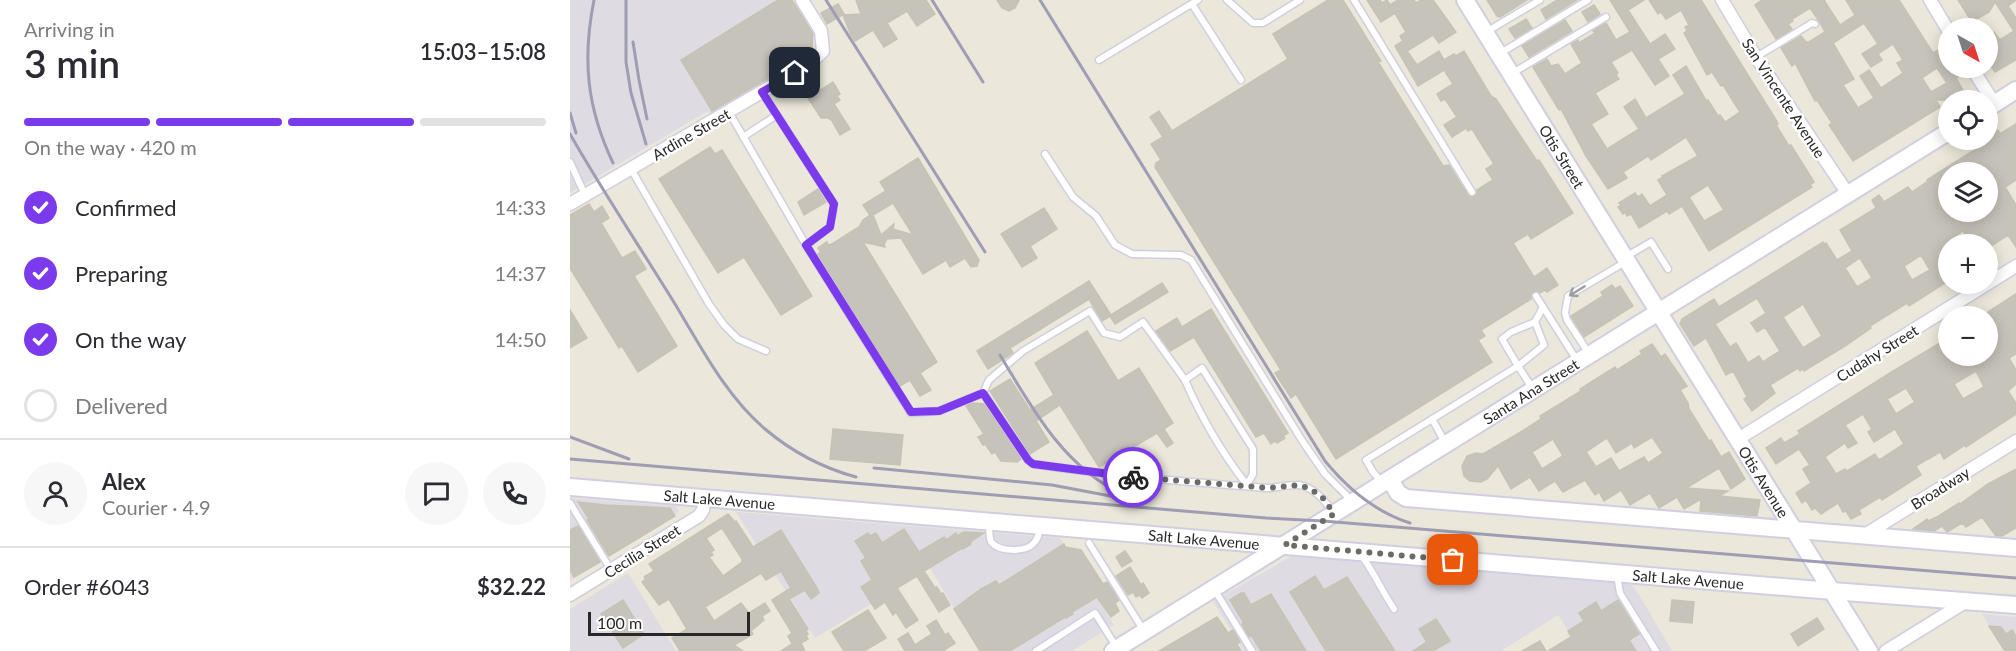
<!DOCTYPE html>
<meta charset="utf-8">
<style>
body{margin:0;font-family:Lato,sans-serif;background:#f7f7f7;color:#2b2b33;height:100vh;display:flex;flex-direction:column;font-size:22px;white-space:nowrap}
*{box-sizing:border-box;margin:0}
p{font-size:20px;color:#7c7c81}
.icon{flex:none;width:33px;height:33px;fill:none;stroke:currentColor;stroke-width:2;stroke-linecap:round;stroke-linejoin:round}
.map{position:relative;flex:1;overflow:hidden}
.panel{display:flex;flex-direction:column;background:#fff;width:570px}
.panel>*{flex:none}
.needle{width:39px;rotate:141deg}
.fabs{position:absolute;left:1368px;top:18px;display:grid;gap:12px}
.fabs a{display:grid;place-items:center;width:60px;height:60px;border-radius:50%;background:#fff;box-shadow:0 3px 15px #0003;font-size:30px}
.scale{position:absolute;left:18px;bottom:15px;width:162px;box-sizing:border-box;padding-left:6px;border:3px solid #282828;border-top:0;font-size:16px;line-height:21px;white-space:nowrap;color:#282828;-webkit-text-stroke:4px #fff;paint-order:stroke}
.pin{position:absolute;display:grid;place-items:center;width:51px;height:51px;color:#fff;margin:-26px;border-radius:12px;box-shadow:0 3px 9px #0006}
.courier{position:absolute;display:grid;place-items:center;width:60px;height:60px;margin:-30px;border:4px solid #7c3aed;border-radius:50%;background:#fff;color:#222;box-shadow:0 2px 8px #0007}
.head em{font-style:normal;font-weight:600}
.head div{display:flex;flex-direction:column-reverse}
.head{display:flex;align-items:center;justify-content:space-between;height:102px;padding:0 24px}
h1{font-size:39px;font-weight:600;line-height:45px}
.bar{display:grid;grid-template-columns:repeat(4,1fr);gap:9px 6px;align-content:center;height:72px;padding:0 24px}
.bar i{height:8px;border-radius:4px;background:#e1e1e2}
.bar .on{background:#7c3aed}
.bar p{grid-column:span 4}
.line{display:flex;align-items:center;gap:15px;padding:0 24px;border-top:2px solid #e1e1e2}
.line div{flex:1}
.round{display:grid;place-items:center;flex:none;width:63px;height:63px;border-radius:32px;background:#f7f7f7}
ol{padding:0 24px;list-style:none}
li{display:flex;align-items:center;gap:18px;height:66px}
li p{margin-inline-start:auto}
li .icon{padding:6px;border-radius:50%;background:#7c3aed;color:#fff;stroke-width:4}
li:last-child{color:#7c7c81}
li i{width:33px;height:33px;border:3px solid #e1e1e2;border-radius:50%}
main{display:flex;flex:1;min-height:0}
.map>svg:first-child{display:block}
.industrial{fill:#dfdbe3}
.building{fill:#c6c3ba;stroke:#c6c3b4;stroke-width:1.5;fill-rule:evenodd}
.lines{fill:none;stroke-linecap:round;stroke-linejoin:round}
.lane-casing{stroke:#cfcfe1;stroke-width:9}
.street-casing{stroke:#cfcfe1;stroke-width:15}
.secondary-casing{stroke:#cfcfe1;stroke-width:20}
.lane{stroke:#fff;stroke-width:6}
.street{stroke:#fff;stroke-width:12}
.secondary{stroke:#fff;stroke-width:16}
.rail{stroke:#9e9db3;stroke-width:3}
.oneway{stroke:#9e9e9e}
.done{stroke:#6c6b66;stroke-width:6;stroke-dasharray:0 10.8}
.route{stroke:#7c3aed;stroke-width:8}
.labels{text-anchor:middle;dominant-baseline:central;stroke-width:5;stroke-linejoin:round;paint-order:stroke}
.street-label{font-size:15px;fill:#282828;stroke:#fff}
</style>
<main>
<section class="panel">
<div class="head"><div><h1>3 min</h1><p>Arriving in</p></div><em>15:03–15:08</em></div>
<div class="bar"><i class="on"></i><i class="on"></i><i class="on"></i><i></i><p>On the way · 420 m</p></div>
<ol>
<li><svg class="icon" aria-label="check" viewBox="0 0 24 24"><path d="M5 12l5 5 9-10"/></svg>Confirmed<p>14:33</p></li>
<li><svg class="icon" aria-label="check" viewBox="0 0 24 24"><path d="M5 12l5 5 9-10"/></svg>Preparing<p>14:37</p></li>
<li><svg class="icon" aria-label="check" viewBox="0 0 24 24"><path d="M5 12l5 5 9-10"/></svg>On the way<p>14:50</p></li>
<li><i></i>Delivered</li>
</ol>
<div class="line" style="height:108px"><a class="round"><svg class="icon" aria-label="person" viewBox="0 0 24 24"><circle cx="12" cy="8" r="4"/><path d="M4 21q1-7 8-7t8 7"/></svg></a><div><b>Alex</b><p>Courier · 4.9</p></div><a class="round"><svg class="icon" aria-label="chat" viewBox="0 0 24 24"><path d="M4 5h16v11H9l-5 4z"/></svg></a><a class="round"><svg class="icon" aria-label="phone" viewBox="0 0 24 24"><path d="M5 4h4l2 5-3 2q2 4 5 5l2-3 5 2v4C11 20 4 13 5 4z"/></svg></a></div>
<div class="line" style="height:78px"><div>Order #6043</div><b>$32.22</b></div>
</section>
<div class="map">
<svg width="1446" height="651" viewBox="0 0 1446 651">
<rect width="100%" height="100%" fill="#ebe7da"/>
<g class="industrial">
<path d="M0,0H222L243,34L242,54L144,114L136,112L0,193Z"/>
<path d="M0,498L106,506L109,512L0,581Z"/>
<path d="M166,512L490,538L544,625L502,651H410L360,568L245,638Z"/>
<path d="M722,556L1058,581L1068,593L1102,651H1011L988,615L931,651H674L643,601Z"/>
<path d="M58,573L106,651H0V609Z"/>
<path d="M1412,614L1446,617V651H1435Z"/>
</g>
<g class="building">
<path d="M208,0H222L243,34L242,50L236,56L142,111L111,60Z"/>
<path d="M286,0H356L365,14L347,26L337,11L317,23L327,39L314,47L303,30L285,41L280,33L273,15L291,14Z"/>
<path d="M427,0H449L445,8L439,11L432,8Z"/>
<path d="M758,0H773L811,61L808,62L873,166L879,165L898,195L903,197L907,194V190L923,180L916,169L924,164L902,129L898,131L896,128L882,137L874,125L887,117L875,99L871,101L867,94L883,84L874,70L848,86L825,46L833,41L830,36L836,32L825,13L811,22L797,0H810L812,3L817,0L820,5L828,0H844L846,3L851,0H863L886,32L869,43L863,35L837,51L847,65L869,51L874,60L884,54L886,56L894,51L921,96L926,99L967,161L969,160L1003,213L961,239L958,234L943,243L964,277L977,268L988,285L977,292L975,290L970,293L964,291L961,294V299L911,330L915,336L908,340L922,362L766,459L726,394L721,398L705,373L711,370L585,167L586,163L591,160L581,144L593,137L580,117L589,111L602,131L718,59L703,34Z"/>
<path d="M917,0H957L930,17L927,16Z"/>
<path d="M987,0H1007L976,19L971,10Z"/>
<path d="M1040,0H1074L1058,10L1080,44L1095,34L1105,49L1088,59L1099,76L1085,85L1062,50L1041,62L1048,73L1046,75L1049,79L1025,93L1038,114L1021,124L1037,149L1069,129L1054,107L1065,99L1076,118L1115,94L1103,75L1116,66L1137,102L1138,100L1148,116L1150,115L1155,122L1170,112L1153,85L1151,86L1142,72L1137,75L1114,33L1117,31L1115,27L1119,25L1111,10L1096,19L1091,12L1088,14L1079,0H1131L1205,118L1208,124L1206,125L1219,146L1221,145L1244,182L1240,185L1242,187L1139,251L1112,206L1099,214L1097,211L1069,228L1061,214L1057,216L1055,212L1053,214L1048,207L1051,205L1049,203L1065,193L1068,197L1072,194L1080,206L1097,195L1088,180L1093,177L1092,176L1128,156L1116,137L1081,160L1078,156L1053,172L1057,178L1038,189L1016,156L991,109L989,110L963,67L977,59L981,66L988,64L995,74L1012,63L1001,44L1008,40L1009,43L1025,33L1023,31L1036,23L1046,40L1060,32ZM1138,185L1154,210L1134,221L1119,197Z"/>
<path d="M1192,0H1254L1270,25L1285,15L1276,0H1329L1363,53L1370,49L1377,60L1378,68H1382L1388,77L1386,78L1394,92L1380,100H1366L1370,107L1283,161L1259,125L1262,123L1247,100L1245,101L1225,63L1222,66L1211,48L1231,36L1236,42H1239L1255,32L1249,21L1240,8L1222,19L1223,21L1218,24L1222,29L1206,39L1185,5ZM1294,23L1308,44L1292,54L1301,67L1312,60L1308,54L1323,44L1333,60L1327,63L1333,73L1311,88L1299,70L1290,76L1304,98L1288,108L1273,85L1284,79L1263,43ZM1367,68L1377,83L1361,92L1352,78Z"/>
<path d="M1388,0H1446L1438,6L1446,18V60L1425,72L1418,61V36L1424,32L1430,40L1444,31L1425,2L1419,12L1402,22Z"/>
<path d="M268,4L274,14L257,24L251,13Z"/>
<path d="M1024,5L1030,14L1018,22L1012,12Z"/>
<path d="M956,19L962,28L945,38L939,29Z"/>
<path d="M995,20L1002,31L959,57L952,46Z"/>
<path d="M263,82L270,94L267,96L270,100L264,104L280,129L270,135L262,121L258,118H251L238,98Z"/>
<path d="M1446,124V180L1435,187L1446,205V247L1438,235L1418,248V244H1401L1393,231L1378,241V281L1339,306L1337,303L1300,326L1301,328L1275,346L1234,371L1233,369L1230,371L1228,368L1200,385L1205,393L1182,411L1174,399L1177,397L1175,393L1163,371L1156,375L1136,338L1124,346L1110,324L1112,319L1144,299L1149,307L1253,242L1254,244L1256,243L1267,260L1282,251L1270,230L1306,208L1302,200L1309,195L1314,202L1338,187L1342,192L1358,181L1357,180L1414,144L1413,142L1418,140V137L1428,130L1430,134ZM1378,172H1418V212H1378ZM1351,255L1360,270L1342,280L1334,266ZM1290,258L1302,278L1287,287L1275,268ZM1187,298L1196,313L1181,323L1187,332L1195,327L1210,351L1193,362L1189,356L1178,363L1166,343L1160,347L1145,324ZM1233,304L1252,336L1233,348L1213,317Z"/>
<path d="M140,147L145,154L152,150L242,296L211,315L174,257L148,273L89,179Z"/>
<path d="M348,158L409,260L407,266L401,267L395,258L380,267L376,260L353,274L331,238L317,239L314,244L315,247L293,242L367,362L350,373L361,390L350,396L340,380L330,386L248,254L251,252L248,248L257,242L258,245L262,244L289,227L293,220L300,215L293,205L316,191L310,182ZM323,203L343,235L323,229L324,224L311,235L303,215Z"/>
<path d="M248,189L256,202L234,215L228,202Z"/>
<path d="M19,204L24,212L32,206L39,218L31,223L52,258L65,251L76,269L64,276L107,346L68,372L52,346L49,348L0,268V215Z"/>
<path d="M474,208L487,229L460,246L467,258L452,267L431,234Z"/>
<path d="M519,281L541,315L592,283L598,292L545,324L540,316L532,321L519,299L440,348L443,353L418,369L407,351Z"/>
<path d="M1042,285L1045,289L1050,286L1063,306L1014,337L1001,316L1033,296L1031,292Z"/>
<path d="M1446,294V354L1439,358L1446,370V384L1438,391L1446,403V414L1396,447L1395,445L1374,459L1370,452L1346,466L1351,475L1312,500L1310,497L1289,510L1291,514L1281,519L1276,511L1273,512L1268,503L1251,514L1245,508L1242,510L1236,500L1232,503L1226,493L1241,483L1233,469L1240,465L1229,449L1206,464L1196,448L1211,438L1214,443L1230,434L1228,431L1320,373L1378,338V356H1418V312ZM1406,371L1414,387L1393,399L1384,384ZM1336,388L1345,402L1326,414L1317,399ZM1293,414L1302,429L1298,432L1304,442L1325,429L1334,444L1311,459H1308L1305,454L1277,471L1275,469L1266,474L1255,457L1275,443L1278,448L1287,443L1275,425Z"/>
<path d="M641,309L718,433L713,436L715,438L707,443L705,441L701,444L694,433L686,437L624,337L600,351L586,331L607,318L612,327Z"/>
<path d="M0,310L17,338L0,348Z"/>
<path d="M517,331L548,381L569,368L603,423L594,429L603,443L597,447L587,433L529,467L490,405L466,421L479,442L460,454L420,391L440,379L460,410L484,395L465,363Z"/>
<path d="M1082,344L1091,357L1095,354L1117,386L1110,390L1118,403L1119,409L1139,441L1141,440L1151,457L1159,452L1175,479L1161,489L1149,468L1116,488L1158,491L1149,496L1190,500L1187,516L1130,511L1131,499L1114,509L1107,497L1089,508L1080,493L1060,505L1051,490L1034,501L1029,492L1025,495L1015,480L993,492L985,481L969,491L960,477L941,489L928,466L917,479L911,482L900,481L894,476L892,466L897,456L906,453L913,454L949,433L971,419L970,416L1011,391L1010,389L1045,367L1047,370L1072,354L1070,351ZM1082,437L1093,453L1078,463L1074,457L1049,471L1041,458L1026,467L1016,452L1037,438L1046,453L1062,443L1064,448ZM983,439L993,456L972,469L962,452Z"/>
<path d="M402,403L414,404L451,459L447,462L431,461L425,452L422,454L415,444L413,445L408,437L414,434L396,406Z"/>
<path d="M263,429L333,435L330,465L260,459Z"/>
<path d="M1446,469V528L1432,536H1426L1412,517L1396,527L1392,523L1377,532L1372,526L1364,531L1343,529L1357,519L1358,521L1367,517L1389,503L1390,504L1418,484Z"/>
<path d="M8,502L34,505L100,508L105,516L39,556L17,520L19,519Z"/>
<path d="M158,514L165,522L166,521L183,547L211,530L247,588L249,593L241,599L235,590L219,599L238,629L236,630L238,634L236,635L238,639L231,643L235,651H211L222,644L218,636L222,633L202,600L221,588L211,571L196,580L191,573L135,607L144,621L171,603L179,613L195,603L200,611L192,616L194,620L181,631L183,634L164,645L173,651H110L102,638L117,629L99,599L89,605L72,582L76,579L74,577L84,571L79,564ZM152,528L172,559V562L153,576L139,557L143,555L141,552L144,550L136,538Z"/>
<path d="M8,526L30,562L4,577L0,570V530Z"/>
<path d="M334,529L349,552L374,537L376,540L386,533L387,536L394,532L414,533L400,542L401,544L393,549L392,548L354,571L365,588L367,587L371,594L373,593L380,605L369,612L347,576L327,588L348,620L336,628L326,612L323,615L315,602L305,609L291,587L302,580L291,561L296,558L285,541L298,533L300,536L306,533L312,543Z"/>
<path d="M494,544L495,547L511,550L533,584L537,582L549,600L545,603L549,611L541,617L527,597L502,612L503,614L496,618L495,617L440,651H410L384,609L411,589L426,581L429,585Z"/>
<path d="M555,551L562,561L552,567L546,557Z"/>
<path d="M560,567L571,585L573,583L579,593L572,598L570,595L566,597L563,592L558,595L546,576Z"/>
<path d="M745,576L754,590L777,577L825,651H756L720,592Z"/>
<path d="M671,593H674L681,605L701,594L736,651H691L681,635L679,637L672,624L674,623L660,600Z"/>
<path d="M53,600L74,634L53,648L31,614Z"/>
<path d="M1048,600L1069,634L1059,640L1066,651H978L1001,637L998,631L1014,621L1009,613L1026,602L1031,611Z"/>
<path d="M1102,600L1124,602L1122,623L1100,621Z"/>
<path d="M298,610L316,638L294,651H274L262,632Z"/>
<path d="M647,617L658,633L663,630L670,642L667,644L671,651H589Z"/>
<path d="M1247,618L1254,629L1228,646L1221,634Z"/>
<path d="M866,619L880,641L863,651H843L857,642L849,629Z"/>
<path d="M366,620L375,635L378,633L385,643L373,651H335L328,639L338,633L345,645L362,634L357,626Z"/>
<path d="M1419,626L1431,627L1436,634L1442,630L1446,636V651H1435Z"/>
<path d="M970,641L976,651H952Z"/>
</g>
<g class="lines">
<g class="lane-casing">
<g id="lane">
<path d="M657,0L683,23H693L730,0"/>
<path d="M784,0L902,192"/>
<path d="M622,4L671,80"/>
<path d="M916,32L970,0"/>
<path d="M929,54L1018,0"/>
<path d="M1186,57L1242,23L1245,24"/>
<path d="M529,60L628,0"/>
<path d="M941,74L1036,17"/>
<path d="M192,92L264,204L260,227L236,245"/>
<path d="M159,112L236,245L341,413L369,411L413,393L458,460L463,464C541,476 619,482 697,488C707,488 718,484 729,485C744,487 755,501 764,513"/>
<path d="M173,137L207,115"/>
<path d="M475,154L503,197L526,216L545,245L562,254L611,255L621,260L731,439L755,474L782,501"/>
<path d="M0,162L15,195"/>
<path d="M61,169L139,304L154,325L168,339L196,351"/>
<path d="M1057,256L1081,242L1098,269"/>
<path d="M966,296L1008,362"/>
<path d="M1020,355L997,320L995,313L998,296L1057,261"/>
<path d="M632,368L683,449V474L677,485C652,453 631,417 615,380Z"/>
<path d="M963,389L948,366L974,345L965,322"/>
<path d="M413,393L419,380L453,351L520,311L534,333L550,337L573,322L615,380"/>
<path d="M862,419L876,444"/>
<path d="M811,481L803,472L796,460L948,366L932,339L941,332L965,322L973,307"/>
<path d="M0,503L41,570"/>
<path d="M419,524C420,529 418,539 422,543C430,552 455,552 463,544C468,540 469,534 470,527"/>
<path d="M519,543L574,631"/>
<path d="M792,556C804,573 812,591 824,609"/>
<path d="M1047,575L1050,593L1086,651"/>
<path d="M644,589L682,651"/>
<path d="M466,651L525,613L547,648"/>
</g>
</g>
<g class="street-casing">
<g id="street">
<path d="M1152,0L1186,57L1278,194"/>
<path d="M1360,0L1378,30"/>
<path d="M1402,68L1424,103"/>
<path d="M0,204L241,63L253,51L251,31L232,0"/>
<path d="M1168,439L1446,266"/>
<path d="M1293,536L1446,441"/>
<path d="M0,595L129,516L133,510L134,500"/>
<path d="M1316,651L1397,601"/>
</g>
</g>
<g class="secondary-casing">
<g id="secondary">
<path id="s1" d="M895,0L1299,651"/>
<path d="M1418,108L1446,90"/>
<path d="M820,479L828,493L836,498L1446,548"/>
<path id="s2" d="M0,487L1262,591L1446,605"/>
<path id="s3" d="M543,651L1378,132"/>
</g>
</g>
<use href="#lane" class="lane"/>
<use href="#street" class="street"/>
<use href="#secondary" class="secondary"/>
<g class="rail">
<path d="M24,0C12,60 17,108 43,163"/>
<path d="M56,0V62L61,93L76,144"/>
<path d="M256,0L415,252"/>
<path d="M362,0L413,82"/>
<path d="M470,0L755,461C778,489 805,512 840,523"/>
<path d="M63,42L69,80L77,119"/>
<path d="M0,113L6,133"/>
<path d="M0,134C33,192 70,247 105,304C131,347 156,396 195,429C221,451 253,468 286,477"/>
<path d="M430,355C462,408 493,466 552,494"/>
<path d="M0,437L59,459"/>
<path d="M0,459L696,518L753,521L1446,578"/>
<path d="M304,468L482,485L551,498"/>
</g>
</g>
<defs><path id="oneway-shaft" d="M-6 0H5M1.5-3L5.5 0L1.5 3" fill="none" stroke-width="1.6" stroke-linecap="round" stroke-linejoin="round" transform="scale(1.5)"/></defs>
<use class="oneway" href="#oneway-shaft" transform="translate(1007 291) rotate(148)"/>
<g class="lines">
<path class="done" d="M563,477L699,488L729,485L741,489L754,499L764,514L715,545L883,560"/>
<path class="route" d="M225,73L192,92L264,204L260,227L236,245L341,412L369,411L413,393L458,460L463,464L563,477"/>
</g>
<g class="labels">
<g class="street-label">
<text transform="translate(1214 98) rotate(57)">San Vincente Avenue</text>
<text transform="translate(121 134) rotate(-30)">Ardine Street</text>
<text stroke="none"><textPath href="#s1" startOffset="184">Otis Street</textPath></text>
<text transform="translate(1307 353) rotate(-32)">Cudahy Street</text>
<text stroke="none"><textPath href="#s3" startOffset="492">Santa Ana Street</textPath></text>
<text stroke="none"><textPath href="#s1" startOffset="567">Otis Avenue</textPath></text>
<text transform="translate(1370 488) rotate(-32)">Broadway</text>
<text stroke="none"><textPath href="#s2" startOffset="150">Salt Lake Avenue</textPath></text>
<text stroke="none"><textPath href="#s2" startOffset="636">Salt Lake Avenue</textPath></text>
<text transform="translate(72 551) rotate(-32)">Cecilia Street</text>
<text stroke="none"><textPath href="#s2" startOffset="1122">Salt Lake Avenue</textPath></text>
</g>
</g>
</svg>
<div class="fabs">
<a><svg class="needle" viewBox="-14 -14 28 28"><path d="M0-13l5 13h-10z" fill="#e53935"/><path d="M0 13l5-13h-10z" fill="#7c7c81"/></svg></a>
<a><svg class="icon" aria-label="locate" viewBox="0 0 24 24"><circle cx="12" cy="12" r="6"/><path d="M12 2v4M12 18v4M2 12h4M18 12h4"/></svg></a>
<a><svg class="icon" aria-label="layers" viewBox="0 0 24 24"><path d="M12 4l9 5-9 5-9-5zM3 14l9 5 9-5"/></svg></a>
<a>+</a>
<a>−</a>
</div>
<div class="scale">100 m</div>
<div class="pin" style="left:883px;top:560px;background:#ea580c"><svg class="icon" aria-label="bag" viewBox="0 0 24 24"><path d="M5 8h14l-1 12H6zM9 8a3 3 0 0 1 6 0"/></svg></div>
<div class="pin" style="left:225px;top:73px;background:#1f2937"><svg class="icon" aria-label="home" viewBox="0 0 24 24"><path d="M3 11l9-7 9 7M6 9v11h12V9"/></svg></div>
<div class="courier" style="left:563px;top:477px"><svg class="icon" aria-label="bike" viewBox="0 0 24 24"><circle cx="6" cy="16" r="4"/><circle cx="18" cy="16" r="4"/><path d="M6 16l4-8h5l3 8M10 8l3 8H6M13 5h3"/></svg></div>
</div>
</main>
